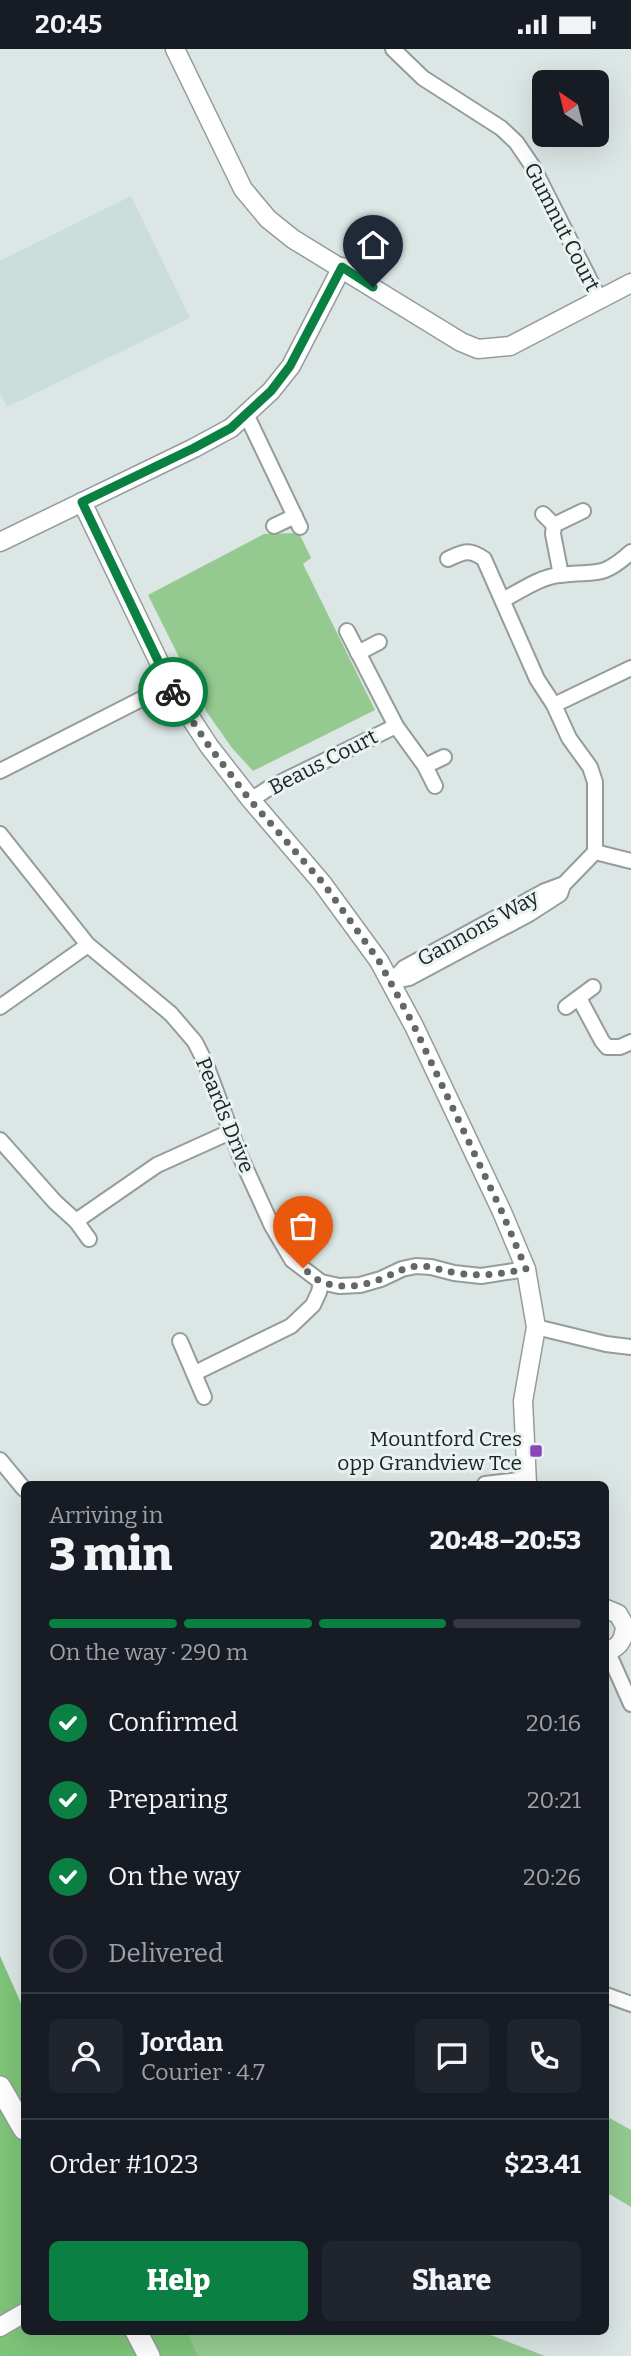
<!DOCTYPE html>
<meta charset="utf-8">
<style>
body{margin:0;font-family:Bitter,serif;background:#20242c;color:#f1f3f6;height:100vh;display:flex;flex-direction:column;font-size:26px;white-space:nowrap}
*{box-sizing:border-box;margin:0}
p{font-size:23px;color:#9ea1a6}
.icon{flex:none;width:38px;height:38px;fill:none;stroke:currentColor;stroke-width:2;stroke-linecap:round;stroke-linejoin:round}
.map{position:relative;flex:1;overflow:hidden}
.sheet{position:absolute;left:21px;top:1432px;width:588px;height:854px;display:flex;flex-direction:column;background:#171b24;border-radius:10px;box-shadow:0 7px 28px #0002}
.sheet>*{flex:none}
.needle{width:46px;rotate:325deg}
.tools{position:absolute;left:532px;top:21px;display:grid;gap:14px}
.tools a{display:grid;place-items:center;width:77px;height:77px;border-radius:10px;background:#171b24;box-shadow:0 7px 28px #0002;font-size:35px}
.pin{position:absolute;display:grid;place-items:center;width:60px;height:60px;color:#fff;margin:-72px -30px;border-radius:50% 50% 50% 0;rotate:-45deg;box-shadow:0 0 7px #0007}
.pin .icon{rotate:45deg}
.courier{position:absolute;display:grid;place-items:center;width:70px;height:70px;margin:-35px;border:5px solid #0b8043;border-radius:50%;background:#fff;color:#222;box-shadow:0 2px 9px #0007}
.head em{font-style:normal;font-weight:800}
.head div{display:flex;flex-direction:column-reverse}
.head{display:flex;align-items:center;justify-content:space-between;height:119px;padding:0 28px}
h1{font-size:46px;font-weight:800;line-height:52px}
.bar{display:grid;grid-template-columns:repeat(4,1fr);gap:10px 7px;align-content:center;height:84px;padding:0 28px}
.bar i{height:9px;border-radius:5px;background:#363941}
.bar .active{background:#0b8043}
.bar p{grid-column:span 4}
.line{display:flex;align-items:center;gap:18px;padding:0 28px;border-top:2px solid #363941}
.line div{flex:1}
.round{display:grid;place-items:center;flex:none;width:74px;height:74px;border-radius:10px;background:#20242c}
ol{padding:0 28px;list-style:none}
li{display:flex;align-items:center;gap:21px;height:77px}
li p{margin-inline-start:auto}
li .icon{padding:7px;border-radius:50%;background:#0b8043;color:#fff;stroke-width:4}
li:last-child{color:#9ea1a6}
li i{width:38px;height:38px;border:4px solid #363941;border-radius:50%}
.cta{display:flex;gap:14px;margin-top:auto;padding:14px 28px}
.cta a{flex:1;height:80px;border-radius:10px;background:#0b8043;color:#fff;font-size:28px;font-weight:800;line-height:80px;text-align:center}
.cta a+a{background:#20242c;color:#f1f3f6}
.status{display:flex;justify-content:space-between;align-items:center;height:49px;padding:0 35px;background:#171b24;direction:ltr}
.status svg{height:19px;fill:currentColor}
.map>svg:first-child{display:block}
.built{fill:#cadddb}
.green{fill:#94ca90}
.forest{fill:#7dc478}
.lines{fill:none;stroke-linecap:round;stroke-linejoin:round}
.minor-casing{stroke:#949d9c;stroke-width:18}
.tertiary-casing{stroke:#949d9c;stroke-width:21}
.secondary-casing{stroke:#949d9c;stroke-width:24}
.minor{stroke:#fff;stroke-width:14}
.tertiary{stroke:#fff;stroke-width:18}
.secondary{stroke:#fff;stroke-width:21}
.done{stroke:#626767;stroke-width:7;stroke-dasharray:0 12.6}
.route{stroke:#0b8043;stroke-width:9}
.poi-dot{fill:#8945b9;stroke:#e9f3f2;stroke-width:2.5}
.labels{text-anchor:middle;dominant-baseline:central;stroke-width:6;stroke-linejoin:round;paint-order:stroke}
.street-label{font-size:21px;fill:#202323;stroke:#e9f3f2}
.poi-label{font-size:21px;fill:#202323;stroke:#e9f3f2;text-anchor:end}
</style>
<div class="status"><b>20:45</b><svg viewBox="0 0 49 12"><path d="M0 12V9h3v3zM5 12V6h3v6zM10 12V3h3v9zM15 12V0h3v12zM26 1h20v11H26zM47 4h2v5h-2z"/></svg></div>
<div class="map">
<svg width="631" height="2307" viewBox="0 0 631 2307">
<rect width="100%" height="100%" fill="#dce6e5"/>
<path class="built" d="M131,147L190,269L7,358L0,344V212Z"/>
<g class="green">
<path d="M299,484L311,509L303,515L375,661L253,722L232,699L206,662L148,546L264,485Z"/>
<path d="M606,2067L631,2081V2158L606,2143Z"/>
<path d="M183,2282H480L545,2307H196Z"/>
</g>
<path class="forest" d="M0,1907L24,1961V2282H186L198,2307H0Z"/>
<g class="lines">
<g class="minor-casing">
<g id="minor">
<path d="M393,0L423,29L501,79L516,93L533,118L600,251"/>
<path d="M246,365L300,478"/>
<path d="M543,465L554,476L583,462"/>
<path d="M554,476L553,485L561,526"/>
<path d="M274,477L295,467"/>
<path d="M503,551C520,542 540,528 559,526C596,521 600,531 631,503"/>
<path d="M347,582L396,677L425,717L435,737"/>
<path d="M358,604L379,593"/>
<path d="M554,656L631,619"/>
<path d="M425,717L444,708"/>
<path d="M0,722L169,636"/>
<path d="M251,751L269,739L396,677"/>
<path d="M0,785L88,896L171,965L195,993L205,1013L240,1107L272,1177L292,1211L321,1233L339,1237L360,1236L381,1230L402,1220L416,1217L431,1218L454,1224L481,1227L526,1220"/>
<path d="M595,803L631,812"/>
<path d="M391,933L404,919L545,842L564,835L595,803V733L590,718L569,689L554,656L537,630L484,510C469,499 463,503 448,510"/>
<path d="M391,933L409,929L529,865L560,845L563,836"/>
<path d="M579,949L602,992L607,998H620L631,993"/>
<path d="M0,958L88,896"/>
<path d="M566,958L593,938"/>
<path d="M0,1091L55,1153L76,1172L89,1190"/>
<path d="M76,1172L157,1116L230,1083"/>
<path d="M536,1278L606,1295L631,1298"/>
<path d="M180,1292L204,1348"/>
<path d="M195,1324L291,1277L313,1256L319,1243L321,1233"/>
<path d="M0,1411L24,1440"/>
<path d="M485,1435L526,1430"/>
<path d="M607,1601L631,1655"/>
<path d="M606,1946L631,1955"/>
</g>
</g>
<g class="tertiary-casing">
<g id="tertiary">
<path d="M175,0L243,140L268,170L293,190L461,293L478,300L510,297L631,234"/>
<path d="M82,453L173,642L209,697L251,751L322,834L379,912L414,977L502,1163L526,1220L536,1278L523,1352L527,1435"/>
<path d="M0,493L194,399L231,379L271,342L291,317L342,218"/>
<path d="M606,1560L618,1565L625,1577C624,1590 620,1599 606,1602"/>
<path d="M0,2278L24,2264"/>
</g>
</g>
<g class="secondary-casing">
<g id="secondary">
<path d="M0,2038L24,2080"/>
<path d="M136,2282L149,2307"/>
</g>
</g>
<use href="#minor" class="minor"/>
<use href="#tertiary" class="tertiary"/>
<use href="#secondary" class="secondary"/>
</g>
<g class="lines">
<path class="done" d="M173,643L209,697L250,751L323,834L379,912L414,977L502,1163L526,1220C502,1225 480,1228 456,1224C443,1222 432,1217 419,1217C405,1218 395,1224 383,1229C366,1237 338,1241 320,1232C314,1229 308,1223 303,1219"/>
<path class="route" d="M173,643L82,453L194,399L231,379L246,365L271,342L290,317L342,218L373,238"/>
</g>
<rect class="poi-dot" x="529" y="1395" width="14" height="14" rx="3.5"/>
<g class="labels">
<g class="street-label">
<text transform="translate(562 178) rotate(63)">Gumnut Court</text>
<text transform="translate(323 713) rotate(-27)">Beaus Court</text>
<text transform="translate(478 879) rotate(-29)">Gannons Way</text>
<text transform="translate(225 1066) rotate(68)">Peards Drive</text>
</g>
<g class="poi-label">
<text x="522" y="1390">Mountford Cres<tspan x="522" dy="24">opp Grandview Tce</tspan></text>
</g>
</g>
</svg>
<div class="tools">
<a><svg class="needle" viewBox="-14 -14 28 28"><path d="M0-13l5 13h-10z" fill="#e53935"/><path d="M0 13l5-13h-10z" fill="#9ea1a6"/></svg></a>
</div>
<div class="pin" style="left:303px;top:1219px;background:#ea580c"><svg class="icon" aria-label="bag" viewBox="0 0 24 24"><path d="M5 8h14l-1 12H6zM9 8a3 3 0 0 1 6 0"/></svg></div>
<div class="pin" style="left:373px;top:238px;background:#1f2937"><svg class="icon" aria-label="home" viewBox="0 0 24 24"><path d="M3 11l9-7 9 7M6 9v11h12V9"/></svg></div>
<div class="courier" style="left:173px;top:643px"><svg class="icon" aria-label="bike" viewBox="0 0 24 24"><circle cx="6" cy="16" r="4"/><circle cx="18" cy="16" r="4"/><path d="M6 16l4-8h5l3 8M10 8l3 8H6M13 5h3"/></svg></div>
<section class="sheet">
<div class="head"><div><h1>3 min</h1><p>Arriving in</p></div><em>20:48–20:53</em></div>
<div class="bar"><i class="active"></i><i class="active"></i><i class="active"></i><i></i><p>On the way · 290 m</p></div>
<ol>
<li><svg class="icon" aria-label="check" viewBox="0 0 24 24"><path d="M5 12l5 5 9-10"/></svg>Confirmed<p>20:16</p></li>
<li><svg class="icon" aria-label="check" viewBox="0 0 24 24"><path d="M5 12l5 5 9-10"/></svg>Preparing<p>20:21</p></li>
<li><svg class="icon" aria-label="check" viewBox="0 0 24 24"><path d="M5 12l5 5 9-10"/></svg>On the way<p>20:26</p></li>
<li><i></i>Delivered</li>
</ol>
<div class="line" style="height:126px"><a class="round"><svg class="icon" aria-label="person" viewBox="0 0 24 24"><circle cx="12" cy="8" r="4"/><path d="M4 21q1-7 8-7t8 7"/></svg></a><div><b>Jordan</b><p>Courier · 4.7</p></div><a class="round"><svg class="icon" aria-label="chat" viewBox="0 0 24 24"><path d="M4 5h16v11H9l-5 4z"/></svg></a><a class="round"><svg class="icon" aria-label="phone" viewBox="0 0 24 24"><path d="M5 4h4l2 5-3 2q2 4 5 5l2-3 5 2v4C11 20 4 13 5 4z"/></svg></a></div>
<div class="line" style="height:91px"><div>Order #1023</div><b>$23.41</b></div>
<div class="cta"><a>Help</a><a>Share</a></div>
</section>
</div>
